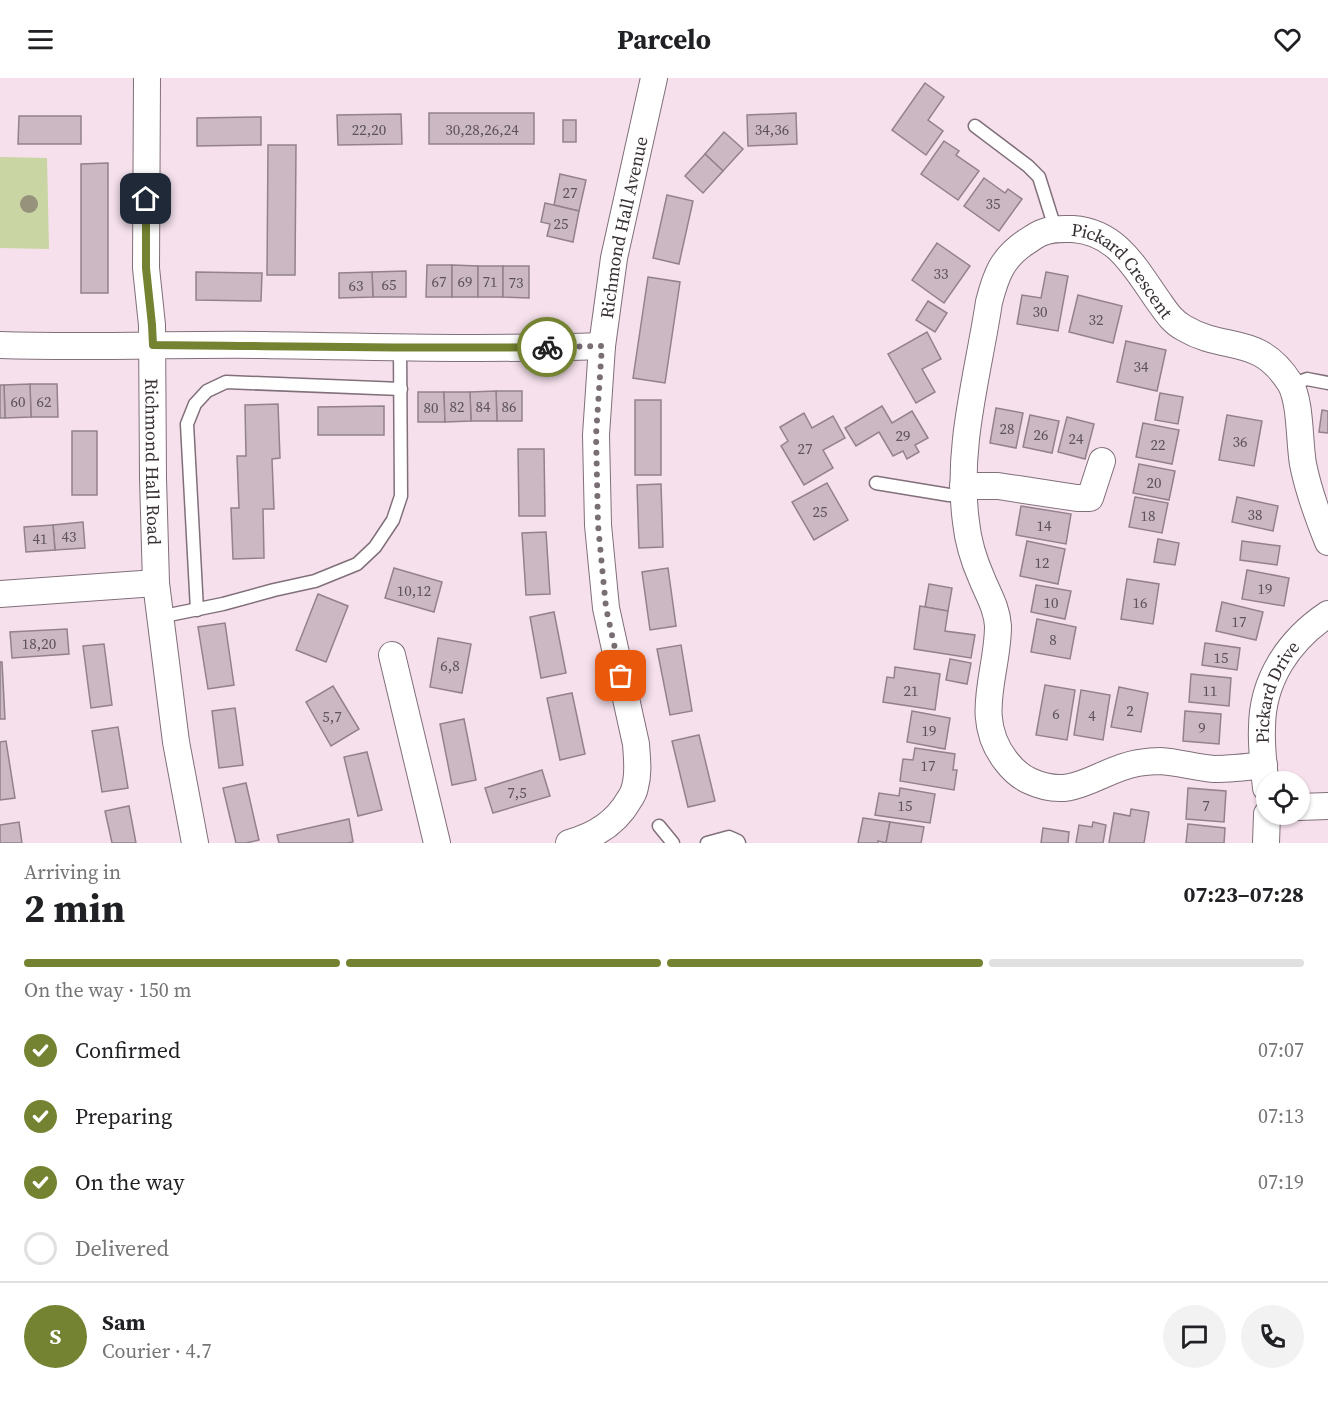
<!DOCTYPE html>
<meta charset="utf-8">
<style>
body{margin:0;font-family:"Source Serif 4",serif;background:#f2f2f2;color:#202124;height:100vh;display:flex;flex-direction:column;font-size:22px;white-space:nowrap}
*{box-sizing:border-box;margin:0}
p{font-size:20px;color:#757577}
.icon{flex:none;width:33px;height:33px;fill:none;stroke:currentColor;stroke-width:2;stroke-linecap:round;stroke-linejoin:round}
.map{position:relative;height:765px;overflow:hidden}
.details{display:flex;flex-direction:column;background:#fff;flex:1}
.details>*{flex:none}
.buttons{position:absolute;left:1256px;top:693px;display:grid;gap:12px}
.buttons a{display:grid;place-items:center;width:54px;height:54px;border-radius:50%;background:#fff;box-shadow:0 2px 4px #0004;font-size:30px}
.pin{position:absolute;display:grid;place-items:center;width:51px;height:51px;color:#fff;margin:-26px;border-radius:12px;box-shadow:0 3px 9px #0006}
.courier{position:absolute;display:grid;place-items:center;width:60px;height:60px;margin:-30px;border:4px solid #748331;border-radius:50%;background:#fff;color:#222;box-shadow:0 2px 8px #0007}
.headline em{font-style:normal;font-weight:700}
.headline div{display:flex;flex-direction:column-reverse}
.headline{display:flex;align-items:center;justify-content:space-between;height:102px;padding:0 24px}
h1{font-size:39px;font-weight:700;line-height:45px}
.bar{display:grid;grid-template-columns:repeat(4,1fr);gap:9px 6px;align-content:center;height:72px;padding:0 24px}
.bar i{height:8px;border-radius:4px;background:#e0e0e0}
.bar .on{background:#748331}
.bar p{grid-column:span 4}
.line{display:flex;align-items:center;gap:15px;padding:0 24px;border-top:2px solid #e0e0e0}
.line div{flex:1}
.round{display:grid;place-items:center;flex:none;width:63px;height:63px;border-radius:32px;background:#f2f2f2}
ol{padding:0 24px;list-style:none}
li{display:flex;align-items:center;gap:18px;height:66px}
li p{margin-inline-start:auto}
li .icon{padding:6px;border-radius:50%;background:#748331;color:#fff;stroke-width:4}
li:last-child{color:#757577}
li i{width:33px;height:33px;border:3px solid #e0e0e0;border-radius:50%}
header{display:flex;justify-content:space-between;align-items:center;height:78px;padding:0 24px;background:#fff;font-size:27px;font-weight:700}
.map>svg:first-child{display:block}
.green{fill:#c9d5a2}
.building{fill:#ccb8c3;stroke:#93818b;stroke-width:1.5}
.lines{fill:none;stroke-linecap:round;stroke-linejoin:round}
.lane-casing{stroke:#816f7a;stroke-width:15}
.street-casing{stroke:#816f7a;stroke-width:28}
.lane{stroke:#fff;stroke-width:12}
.street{stroke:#fff;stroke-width:26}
.tree{fill:#96927b}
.done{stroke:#7a6e75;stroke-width:6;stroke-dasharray:0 10.8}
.route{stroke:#748331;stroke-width:8}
.labels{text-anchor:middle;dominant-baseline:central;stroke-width:4.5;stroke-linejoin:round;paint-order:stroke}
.number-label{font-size:15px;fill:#5d5258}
.street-label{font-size:18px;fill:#383035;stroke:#fff}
</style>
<header><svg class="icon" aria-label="menu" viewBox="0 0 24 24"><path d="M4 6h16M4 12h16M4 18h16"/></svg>Parcelo<svg class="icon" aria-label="heart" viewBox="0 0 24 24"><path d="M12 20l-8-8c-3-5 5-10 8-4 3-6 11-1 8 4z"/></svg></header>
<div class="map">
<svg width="1328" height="765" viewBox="0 0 1328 765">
<rect width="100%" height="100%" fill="#f5e0ec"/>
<path class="green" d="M0,79L47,80L49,171L0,170Z"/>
<g class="building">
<path d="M925,5L944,19L928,42L943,53L926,77L892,52Z"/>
<rect x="429" y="35" width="105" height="31"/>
<path d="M796,35L797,66L748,68L747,37Z"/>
<path d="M401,36L402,66L338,67L337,37Z"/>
<path d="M19,38H81V66H18Z"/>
<path d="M261,39V67L197,68V40Z"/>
<rect x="563" y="42" width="13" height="22"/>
<path d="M724,54L743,71L723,93L705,76Z"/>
<path d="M944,63L959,73L956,77L979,93L958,122L921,96Z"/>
<path d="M268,67H296L295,197H267Z"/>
<path d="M705,76L723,93L703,115L685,98Z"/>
<path d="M108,85V215H81V86Z"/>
<path d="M560,96L586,102L579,133L554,127Z"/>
<path d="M984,100L1005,115L1008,111L1022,121L999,153L964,128Z"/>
<path d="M667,117L693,123L679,186L653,180Z"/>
<path d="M545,125L579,133L573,164L547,158L550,146L541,144Z"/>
<path d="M937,165L970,188L944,225L912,202Z"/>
<path d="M427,187H452V219H426Z"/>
<path d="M452,187L478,188V219H452Z"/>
<rect x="478" y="188" width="25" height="31"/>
<path d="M503,188H529V220L503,219Z"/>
<path d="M406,193V219H373L372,194Z"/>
<path d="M196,194L262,195L261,223L196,222Z"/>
<path d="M372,194L373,219L339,220V195Z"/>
<path d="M1046,194L1068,198L1058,253L1017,246L1022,217L1041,220Z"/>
<path d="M648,199L680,204L665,305L633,300Z"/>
<path d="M1078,217L1122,228L1113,265L1069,254Z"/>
<path d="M928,223L947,235L935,254L916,242Z"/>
<path d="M927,254L941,281L922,291L935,314L916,325L888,276Z"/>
<path d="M1126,263L1166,272L1157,313L1117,304Z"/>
<path d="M30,306H57L58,339H31Z"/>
<path d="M30,306L31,339L5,340L4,307Z"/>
<path d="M0,307H4L5,340H0Z"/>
<path d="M496,313H522V343H497Z"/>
<path d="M496,313L497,343H471L470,314Z"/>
<path d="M418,314H444L445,344H418Z"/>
<path d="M444,314H470L471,343L445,344Z"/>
<path d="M1160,315L1183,319L1178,346L1155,342Z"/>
<rect x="635" y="322" width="26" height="75"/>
<path d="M278,326L280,380L272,381L274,431H263L264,480L233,481L231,430H239L237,378H246L245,327Z"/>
<path d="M384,328V357H318V329Z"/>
<path d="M882,328L892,345L912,333L928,360L915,367L919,374L907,381L903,373L893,378L879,354L856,368L845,350Z"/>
<path d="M996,330L1023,335L1016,370L990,365Z"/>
<path d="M1322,332L1328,333V355L1319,354Z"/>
<path d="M804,335L812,350L833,338L845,360L823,372L833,390L804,407L781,368L788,363L780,349Z"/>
<path d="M1030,337L1059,343L1052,375L1023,369Z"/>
<path d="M1227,337L1262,343L1254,388L1219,382Z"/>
<path d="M1067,339L1094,346L1085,381L1058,374Z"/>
<path d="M1143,345L1179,352L1172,386L1136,379Z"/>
<rect x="72" y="353" width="25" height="64"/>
<path d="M518,371H544L545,438H519Z"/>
<path d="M1139,386L1175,393L1169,422L1133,415Z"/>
<path d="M827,405L848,442L814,462L792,424Z"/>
<path d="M661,406L663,469L639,470L637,407Z"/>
<path d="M1135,419L1168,425L1162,455L1129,449Z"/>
<path d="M1237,419L1278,428L1273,453L1232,444Z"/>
<path d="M1021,428L1071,436L1066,466L1016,457Z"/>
<path d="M83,444L85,470L55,472L53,447Z"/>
<path d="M53,447L55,472L26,474L24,449Z"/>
<path d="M546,454L550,516L526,517L522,455Z"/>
<path d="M1158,461L1179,465L1175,487L1154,484Z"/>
<path d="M1027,463L1065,471L1058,506L1020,498Z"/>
<path d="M1242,463L1280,468L1277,487L1240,482Z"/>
<path d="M394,490L442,504L434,534L385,520Z"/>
<path d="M668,490L676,548L650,552L642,494Z"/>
<path d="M1247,492L1289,500L1284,528L1242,521Z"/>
<path d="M1127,501L1159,506L1153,546L1121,541Z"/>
<path d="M929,506L952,510L948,533L925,529Z"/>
<path d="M1036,507L1071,513L1065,541L1031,534Z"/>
<path d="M318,516L348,528L326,584L296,572Z"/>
<path d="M1222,524L1263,534L1256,562L1216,553Z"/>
<path d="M920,528L948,533L945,553L975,557L971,580L914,571Z"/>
<path d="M554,534L566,595L541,600L530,539Z"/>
<path d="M1037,541L1076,549L1070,581L1031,574Z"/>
<path d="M225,545L234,607L208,611L198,549Z"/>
<path d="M67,551L69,576L12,580L10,554Z"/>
<path d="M438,560L471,566L462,615L430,609Z"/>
<path d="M1205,565L1240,570L1237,592L1202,587Z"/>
<path d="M104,566L112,627L91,630L83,568Z"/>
<path d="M681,567L692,633L670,637L657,571Z"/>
<path d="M950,581L971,585L967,606L946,602Z"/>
<path d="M0,584H2L5,641H0Z"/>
<path d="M895,589L940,596L935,632L883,624L887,599L894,600Z"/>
<path d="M1191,596L1231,600L1229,628L1189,624Z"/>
<path d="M1045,607L1075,612L1067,662L1036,657Z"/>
<path d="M333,608L359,651L331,668L306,624Z"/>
<path d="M1119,609L1148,615L1141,654L1111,649Z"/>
<path d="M1081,612L1110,617L1103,662L1074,657Z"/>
<path d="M572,615L585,676L560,682L547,620Z"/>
<path d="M235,630L243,687L219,690L212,633Z"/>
<path d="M912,633L950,640L945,671L907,664Z"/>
<path d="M1185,633L1221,636L1219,666L1183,663Z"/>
<path d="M464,641L476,702L452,707L440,646Z"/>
<path d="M118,649L128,710L102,714L92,653Z"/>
<path d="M699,657L715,723L688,729L672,663Z"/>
<path d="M6,663L15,720L0,722V664Z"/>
<path d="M915,670L955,676L953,692H957L954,712L900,703L903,681L913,682Z"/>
<path d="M367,674L382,732L358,738L344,679Z"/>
<path d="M542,692L550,718L493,735L485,710Z"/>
<path d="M246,705L259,762L246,765H236L223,710Z"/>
<path d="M900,710L935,716L930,745L875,737L879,715L899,718Z"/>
<path d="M1188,710L1226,713L1224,744L1186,741Z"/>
<path d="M129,728L136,765H112L105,733Z"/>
<path d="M1131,731L1149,734L1144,765H1109L1114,735L1130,738Z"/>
<path d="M863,740L890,744L886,765L878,763V765H858Z"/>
<path d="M349,741L353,764L347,765H279L277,757Z"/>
<path d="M19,744L22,765H0V747Z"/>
<path d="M890,744L924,749L921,765H886Z"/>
<path d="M1093,744L1106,747L1103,765H1076L1079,747L1092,749Z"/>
<path d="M1188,746L1225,750L1224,765H1186Z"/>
<path d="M1043,750L1069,754L1068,765H1041Z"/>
</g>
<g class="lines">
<g class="lane-casing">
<g id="lane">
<path d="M975,48L1028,88L1039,99L1055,150"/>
<path d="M1291,307L1307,301L1328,305"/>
<path d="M876,405L949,417H963"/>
<path d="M197,532L187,346L195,326L207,313L226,304L401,311"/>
<path d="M159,539L223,526L274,512L315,503L357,486L375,469L393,442L401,418L400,270"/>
<path d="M659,748L673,765"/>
<path d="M707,765L729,759L738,763L739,765"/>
</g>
</g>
<g class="street-casing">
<g id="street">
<path id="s1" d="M147,0L146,190L152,247L153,400L156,505L176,664L195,765"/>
<path d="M0,267C88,270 176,266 264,267C377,269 489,272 602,268"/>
<path d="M963,408H998L1077,420H1090L1102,383"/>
<path d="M0,516L156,505"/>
<path d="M392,577L437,765"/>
<path id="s2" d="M1264,687C1248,689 1231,691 1214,691C1196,690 1179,684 1160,683C1153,683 1145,684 1138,685C1097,692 1075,724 1030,703C1021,699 1012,691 1006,683C972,640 998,596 998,548C997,530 988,516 982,501C974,483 968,464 966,444C956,370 978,297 989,224C996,197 1002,180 1026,164C1031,161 1036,157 1041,155C1052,150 1061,151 1073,151C1116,154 1134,188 1157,221C1165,232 1171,243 1184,250C1226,275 1258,255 1290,305C1301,324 1299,363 1303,386C1308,412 1318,439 1328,464"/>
<path id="s3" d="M1266,710C1264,690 1261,670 1262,650C1262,602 1289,562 1328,536"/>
<path d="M1299,729L1328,728"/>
<path id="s4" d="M569,765C595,758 616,745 629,722C632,718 634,714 635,709C639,695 637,681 636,666L606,530L598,447L596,357L602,268L614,180L654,0"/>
<path d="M1266,765L1267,736"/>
</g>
</g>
<use href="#lane" class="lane"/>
<use href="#street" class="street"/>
</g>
<circle class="tree" cx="29" cy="126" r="9"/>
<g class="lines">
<path class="done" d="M547,269L602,268L596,357L598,447L606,530L621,598"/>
<path class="route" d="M146,121V190L152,247L153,267C284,268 415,271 547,269"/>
</g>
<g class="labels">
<g class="number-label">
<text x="369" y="51">22,20</text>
<text x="482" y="51">30,28,26,24</text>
<text x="772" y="51">34,36</text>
<text x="570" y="114">27</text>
<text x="993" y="125">35</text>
<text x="561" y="145">25</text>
<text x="941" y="195">33</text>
<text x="439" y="203">67</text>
<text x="465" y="203">69</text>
<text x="490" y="203">71</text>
<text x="516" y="204">73</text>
<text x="389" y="206">65</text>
<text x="356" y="207">63</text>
<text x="1040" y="233">30</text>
<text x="1096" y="241">32</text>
<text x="1141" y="288">34</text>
<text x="18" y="323">60</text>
<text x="44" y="323">62</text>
<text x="457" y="328">82</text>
<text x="483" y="328">84</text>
<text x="509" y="328">86</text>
<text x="431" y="329">80</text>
<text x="1007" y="350">28</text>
<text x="1041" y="356">26</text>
<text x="903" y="357">29</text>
<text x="1076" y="360">24</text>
<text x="1240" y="363">36</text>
<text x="1158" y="366">22</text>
<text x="805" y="370">27</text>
<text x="1154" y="404">20</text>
<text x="820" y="433">25</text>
<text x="1255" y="436">38</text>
<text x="1148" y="437">18</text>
<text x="1044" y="447">14</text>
<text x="69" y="458">43</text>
<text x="40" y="460">41</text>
<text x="1042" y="484">12</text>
<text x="1265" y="510">19</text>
<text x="414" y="512">10,12</text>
<text x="1051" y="524">10</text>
<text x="1140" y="524">16</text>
<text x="1239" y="543">17</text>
<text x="1053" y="561">8</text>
<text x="39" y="565">18,20</text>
<text x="1221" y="579">15</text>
<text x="450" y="587">6,8</text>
<text x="911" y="612">21</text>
<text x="1210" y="612">11</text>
<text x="1130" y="632">2</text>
<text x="1056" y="635">6</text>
<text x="1092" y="637">4</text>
<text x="332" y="638">5,7</text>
<text x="1202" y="649">9</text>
<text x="929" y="652">19</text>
<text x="928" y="687">17</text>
<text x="517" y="714">7,5</text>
<text x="905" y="727">15</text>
<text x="1206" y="727">7</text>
</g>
<g class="street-label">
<text stroke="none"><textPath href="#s4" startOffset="656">Richmond Hall Avenue</textPath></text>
<text stroke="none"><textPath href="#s2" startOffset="932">Pickard Crescent</textPath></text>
<text stroke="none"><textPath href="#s1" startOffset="384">Richmond Hall Road</textPath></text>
<text stroke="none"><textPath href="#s3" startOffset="99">Pickard Drive</textPath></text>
</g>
</g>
</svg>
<div class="buttons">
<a><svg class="icon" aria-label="locate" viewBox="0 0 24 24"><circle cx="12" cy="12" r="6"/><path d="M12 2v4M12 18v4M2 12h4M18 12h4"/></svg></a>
</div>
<div class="pin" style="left:621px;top:598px;background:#ea580c"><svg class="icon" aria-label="bag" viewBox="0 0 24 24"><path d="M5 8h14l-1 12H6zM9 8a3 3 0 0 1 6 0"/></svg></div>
<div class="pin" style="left:146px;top:121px;background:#1f2937"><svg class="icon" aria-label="home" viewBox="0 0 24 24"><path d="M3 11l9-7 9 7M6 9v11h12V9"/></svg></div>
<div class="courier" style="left:547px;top:269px"><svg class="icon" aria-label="bike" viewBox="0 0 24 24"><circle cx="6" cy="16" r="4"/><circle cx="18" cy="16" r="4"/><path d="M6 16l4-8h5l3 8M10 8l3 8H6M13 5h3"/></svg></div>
</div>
<section class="details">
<div class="headline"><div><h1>2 min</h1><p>Arriving in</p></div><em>07:23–07:28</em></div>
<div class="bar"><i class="on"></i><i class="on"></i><i class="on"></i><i></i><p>On the way · 150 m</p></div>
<ol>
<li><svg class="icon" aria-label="check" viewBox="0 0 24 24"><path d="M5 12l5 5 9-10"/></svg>Confirmed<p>07:07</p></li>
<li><svg class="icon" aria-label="check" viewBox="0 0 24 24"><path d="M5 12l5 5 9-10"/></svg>Preparing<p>07:13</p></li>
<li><svg class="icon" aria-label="check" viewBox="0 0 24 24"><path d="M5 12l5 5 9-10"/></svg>On the way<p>07:19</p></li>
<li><i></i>Delivered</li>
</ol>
<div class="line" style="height:108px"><b class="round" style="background:#748331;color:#fff">S</b><div><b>Sam</b><p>Courier · 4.7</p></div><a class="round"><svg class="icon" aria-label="chat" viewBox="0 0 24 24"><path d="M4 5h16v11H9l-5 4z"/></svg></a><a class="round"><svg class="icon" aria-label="phone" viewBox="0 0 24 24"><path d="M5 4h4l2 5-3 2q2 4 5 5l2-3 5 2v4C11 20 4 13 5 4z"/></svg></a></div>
</section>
